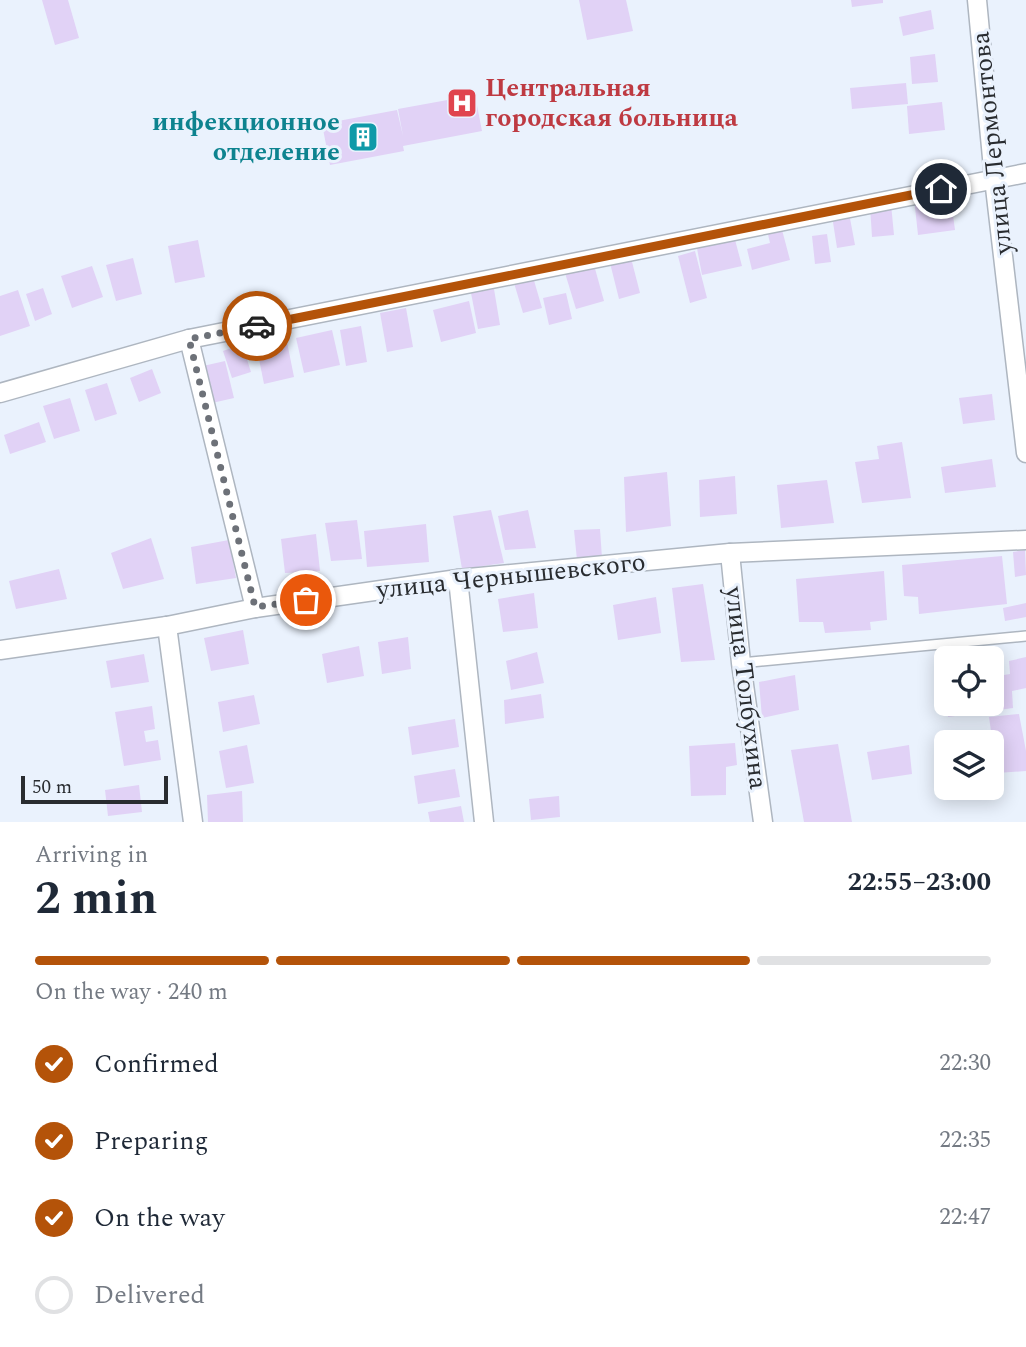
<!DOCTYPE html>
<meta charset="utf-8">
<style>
body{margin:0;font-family:Spectral,serif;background:#f6f6f7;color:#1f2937;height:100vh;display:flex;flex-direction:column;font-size:26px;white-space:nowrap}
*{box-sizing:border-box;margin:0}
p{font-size:23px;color:#747a83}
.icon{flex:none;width:38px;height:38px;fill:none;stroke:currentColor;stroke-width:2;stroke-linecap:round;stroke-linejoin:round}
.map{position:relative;height:822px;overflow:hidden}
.side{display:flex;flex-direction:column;background:#fff;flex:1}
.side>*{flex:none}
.fabs{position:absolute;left:934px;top:646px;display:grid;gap:14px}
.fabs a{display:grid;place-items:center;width:70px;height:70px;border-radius:10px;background:#fff;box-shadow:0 4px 18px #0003;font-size:35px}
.scale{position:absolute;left:21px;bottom:18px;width:147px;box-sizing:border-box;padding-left:7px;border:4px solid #292c30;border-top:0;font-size:19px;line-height:24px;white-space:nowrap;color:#292c30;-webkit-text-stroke:5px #eaf2fd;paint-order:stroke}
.pin{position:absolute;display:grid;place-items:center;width:60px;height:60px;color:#fff;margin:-30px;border:4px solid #fff;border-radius:50%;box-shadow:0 2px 7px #0007}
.courier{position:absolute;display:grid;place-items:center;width:70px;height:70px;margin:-35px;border:5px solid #b45309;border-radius:50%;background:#fff;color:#222;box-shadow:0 2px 9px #0007}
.headline em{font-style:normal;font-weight:700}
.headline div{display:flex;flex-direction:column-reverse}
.headline{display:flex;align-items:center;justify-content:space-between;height:119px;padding:0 35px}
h1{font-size:46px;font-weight:700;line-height:52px}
.bar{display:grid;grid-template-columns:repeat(4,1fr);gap:10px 7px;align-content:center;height:84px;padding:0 35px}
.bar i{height:9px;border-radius:5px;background:#e0e1e3}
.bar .current{background:#b45309}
.bar p{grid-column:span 4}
ol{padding:0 35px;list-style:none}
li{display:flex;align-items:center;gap:21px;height:77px}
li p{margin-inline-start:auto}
li .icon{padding:7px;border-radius:50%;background:#b45309;color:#fff;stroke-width:4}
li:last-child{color:#747a83}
li i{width:38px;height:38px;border:4px solid #e0e1e3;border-radius:50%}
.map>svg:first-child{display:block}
.building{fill:#e1d2f6}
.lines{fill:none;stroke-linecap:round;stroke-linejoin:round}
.lane-casing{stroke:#aeb6c0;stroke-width:12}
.street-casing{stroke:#aeb6c0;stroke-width:21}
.lane{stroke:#fff;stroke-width:9}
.street{stroke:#fff;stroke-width:18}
.done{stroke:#6d7178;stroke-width:7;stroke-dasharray:0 12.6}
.route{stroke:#b45309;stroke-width:9}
.labels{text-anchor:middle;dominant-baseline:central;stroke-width:6;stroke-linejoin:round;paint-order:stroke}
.health-label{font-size:26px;font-weight:bold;fill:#be3a42;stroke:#eaf2fd;text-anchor:start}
.culture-label{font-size:26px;font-weight:bold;fill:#0d838f;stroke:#eaf2fd;text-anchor:end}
.street-label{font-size:26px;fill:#292c30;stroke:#eaf2fd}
</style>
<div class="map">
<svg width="1026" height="822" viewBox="0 0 1026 822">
<rect width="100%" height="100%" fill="#eaf2fd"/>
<g class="building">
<path d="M42,0H68L79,38L55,45Z"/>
<path d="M579,0H626L633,31L587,40Z"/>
<path d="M851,0H883V3L852,7Z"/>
<path d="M931,10L934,29L903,36L899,17Z"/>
<path d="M935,54L938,82L912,84L910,57Z"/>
<path d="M906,83L908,104L852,109L850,88Z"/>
<path d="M475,95L482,131L403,146L404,151L330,165L322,124L397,110L403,136L398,109Z"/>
<path d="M942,102L945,130L909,134L907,106Z"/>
<path d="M950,193L955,230L918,235L914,198Z"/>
<path d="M891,204L894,235L872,237L870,206Z"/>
<path d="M849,213L855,245L837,248L832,216Z"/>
<path d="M781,226L790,260L752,270L747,249L770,243L767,230Z"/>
<path d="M827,234L831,262L815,264L812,236Z"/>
<path d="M734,236L742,266L702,275L696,243Z"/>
<path d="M198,240L205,277L175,283L168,246Z"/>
<path d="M695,251L707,298L690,303L678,256Z"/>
<path d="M133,258L142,294L116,301L106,265Z"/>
<path d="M631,258L640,293L619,299L610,263Z"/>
<path d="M594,265L604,301L576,309L565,273Z"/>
<path d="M92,266L103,297L72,308L61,276Z"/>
<path d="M533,277L542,308L523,313L514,283Z"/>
<path d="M43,288L52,314L35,321L26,294Z"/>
<path d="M494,289L500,325L478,329L471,293Z"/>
<path d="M18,290L30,326L0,336V296Z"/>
<path d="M566,293L572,319L549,325L543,298Z"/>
<path d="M469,301L476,333L441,342L433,310Z"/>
<path d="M406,308L413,347L387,352L380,313Z"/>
<path d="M361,326L367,362L346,366L340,330Z"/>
<path d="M332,330L340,365L304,373L296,338Z"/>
<path d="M286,337L294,377L264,384L256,344Z"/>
<path d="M242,344L251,372L232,378L223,351Z"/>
<path d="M225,361L234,398L212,403L203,366Z"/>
<path d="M152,369L161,393L139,402L130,378Z"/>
<path d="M107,383L117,414L95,421L85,390Z"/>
<path d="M992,394L995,420L963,424L959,398Z"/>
<path d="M70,398L80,431L54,439L43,406Z"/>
<path d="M39,422L46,442L10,454L4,435Z"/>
<path d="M902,442L911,498L862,503L855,462L879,459L877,446Z"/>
<path d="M992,459L996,487L945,493L941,467Z"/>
<path d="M667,472L671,526L626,532L624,477Z"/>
<path d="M735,476L737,514L700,517L699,480Z"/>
<path d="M827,480L834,523L781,528L777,485Z"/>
<path d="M491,510L504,563L462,569L453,516Z"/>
<path d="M528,510L536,548L505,550L498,516Z"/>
<path d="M357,520L362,559L331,561L325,523Z"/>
<path d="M426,524L429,562L367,567L364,531Z"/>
<path d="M600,529L602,558L577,560L574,530Z"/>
<path d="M316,534L320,571L285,573L281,539Z"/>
<path d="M151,538L164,579L123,589L111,553Z"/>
<path d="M229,540L236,578L196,584L191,547Z"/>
<path d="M1025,550L1026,575L1015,577L1013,552Z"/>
<path d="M1002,556L1007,604L919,614L918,597L904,596L902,565Z"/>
<path d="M59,569L67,599L16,609L9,581Z"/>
<path d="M884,571L887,620L870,622L871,630L825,633L823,622H799L796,579Z"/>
<path d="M703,584L715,660L681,662L672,588Z"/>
<path d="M534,593L538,628L503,632L498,599Z"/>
<path d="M656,597L661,633L618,640L613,605Z"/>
<path d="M1026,603V617L1005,621L1003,608Z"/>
<path d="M243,630L249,664L211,671L204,638Z"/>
<path d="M408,637L411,669L382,674L378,642Z"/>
<path d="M359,646L364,676L327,683L322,654Z"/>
<path d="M537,652L544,683L511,690L506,661Z"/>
<path d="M144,654L149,682L111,688L106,661Z"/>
<path d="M1026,657V688L1012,691L1013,708L948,717V704H992V677L1010,674L1009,661Z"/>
<path d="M795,675L799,710L762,718L759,682Z"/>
<path d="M541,694L544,718L505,724L504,700Z"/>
<path d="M254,695L260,724L223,732L218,702Z"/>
<path d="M152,706L155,729L144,731L146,742L158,740L161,760L124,766L115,712Z"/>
<path d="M1019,714L1026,751V771L997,773L989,717Z"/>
<path d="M455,719L459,747L412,755L408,727Z"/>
<path d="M735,743L737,765L726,767V795L691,796L689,746Z"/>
<path d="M838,744L852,822H804L791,750Z"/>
<path d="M247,745L254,783L226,788L219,751Z"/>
<path d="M909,745L912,774L872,780L867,752Z"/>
<path d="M455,769L460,797L418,804L414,776Z"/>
<path d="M139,785L142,812L108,816L105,790Z"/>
<path d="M242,791L243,822H208L207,795Z"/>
<path d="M559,796L560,817L531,820L529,799Z"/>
<path d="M461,806L464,822H430L428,812Z"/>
</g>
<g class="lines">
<g class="lane-casing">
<path id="lane" d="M741,663L1026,636"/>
</g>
<g class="street-casing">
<g id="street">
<path d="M977,0L994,179L1026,453"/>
<path d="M189,339L255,608"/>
<path d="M0,393L189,339L1026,173"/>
<path d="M730,553L741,663L763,822"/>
<path d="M458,579L484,822"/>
<path d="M167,626L193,822"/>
<path d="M0,650L167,626L255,608L458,579L730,553L1026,540"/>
</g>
</g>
<use href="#lane" class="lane"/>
<use href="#street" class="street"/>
</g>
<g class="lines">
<path class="done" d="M257,326L189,339L255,607L306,600"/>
<path class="route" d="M257,326L941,189"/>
</g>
<defs>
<g id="hospital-square" transform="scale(1.575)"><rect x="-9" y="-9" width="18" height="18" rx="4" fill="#e0444e" stroke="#eaf2fd"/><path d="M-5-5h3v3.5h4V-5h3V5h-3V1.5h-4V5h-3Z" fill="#fff"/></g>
<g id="building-square" transform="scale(1.575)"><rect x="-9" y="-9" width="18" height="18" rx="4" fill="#0f9aa8" stroke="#eaf2fd"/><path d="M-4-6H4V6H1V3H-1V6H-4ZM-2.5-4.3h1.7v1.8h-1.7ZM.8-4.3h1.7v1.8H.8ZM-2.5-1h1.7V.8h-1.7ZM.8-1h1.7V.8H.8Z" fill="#fff"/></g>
</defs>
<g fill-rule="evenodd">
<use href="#hospital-square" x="462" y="103"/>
<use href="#building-square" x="363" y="137"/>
</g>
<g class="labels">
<g class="health-label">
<text x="485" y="88">Центральная<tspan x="485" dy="30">городская больница</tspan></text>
</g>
<g class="culture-label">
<text x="340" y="122">инфекционное<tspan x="340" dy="30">отделение</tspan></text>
</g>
<g class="street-label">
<text transform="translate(992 143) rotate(-96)">улица Лермонтова</text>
<text transform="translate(511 576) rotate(-6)">улица Чернышевского</text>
<text transform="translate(746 688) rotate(83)">улица Толбухина</text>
</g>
</g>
</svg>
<div class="fabs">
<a><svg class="icon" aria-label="locate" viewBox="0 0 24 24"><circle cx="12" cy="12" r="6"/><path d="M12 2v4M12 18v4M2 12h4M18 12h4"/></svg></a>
<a><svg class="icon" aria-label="layers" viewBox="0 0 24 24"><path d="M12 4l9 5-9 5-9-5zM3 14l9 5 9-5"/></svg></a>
</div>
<div class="scale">50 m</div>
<div class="pin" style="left:306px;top:600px;background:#ea580c"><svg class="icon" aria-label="bag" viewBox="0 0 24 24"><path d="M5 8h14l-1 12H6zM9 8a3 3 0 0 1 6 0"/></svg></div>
<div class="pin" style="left:941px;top:189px;background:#1f2937"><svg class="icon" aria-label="home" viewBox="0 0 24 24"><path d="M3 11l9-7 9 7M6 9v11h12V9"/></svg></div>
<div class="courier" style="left:257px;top:326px"><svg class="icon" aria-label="car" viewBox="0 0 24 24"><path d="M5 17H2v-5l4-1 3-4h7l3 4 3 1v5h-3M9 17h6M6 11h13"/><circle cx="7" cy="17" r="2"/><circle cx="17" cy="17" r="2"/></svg></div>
</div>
<section class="side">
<div class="headline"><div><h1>2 min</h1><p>Arriving in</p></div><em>22:55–23:00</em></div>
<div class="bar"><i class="current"></i><i class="current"></i><i class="current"></i><i></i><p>On the way · 240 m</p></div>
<ol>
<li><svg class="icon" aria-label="check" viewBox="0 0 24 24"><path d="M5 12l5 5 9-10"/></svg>Confirmed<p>22:30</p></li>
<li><svg class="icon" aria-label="check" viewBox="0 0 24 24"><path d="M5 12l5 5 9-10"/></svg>Preparing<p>22:35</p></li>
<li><svg class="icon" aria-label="check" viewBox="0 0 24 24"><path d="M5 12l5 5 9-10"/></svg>On the way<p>22:47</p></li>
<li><i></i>Delivered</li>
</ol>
</section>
